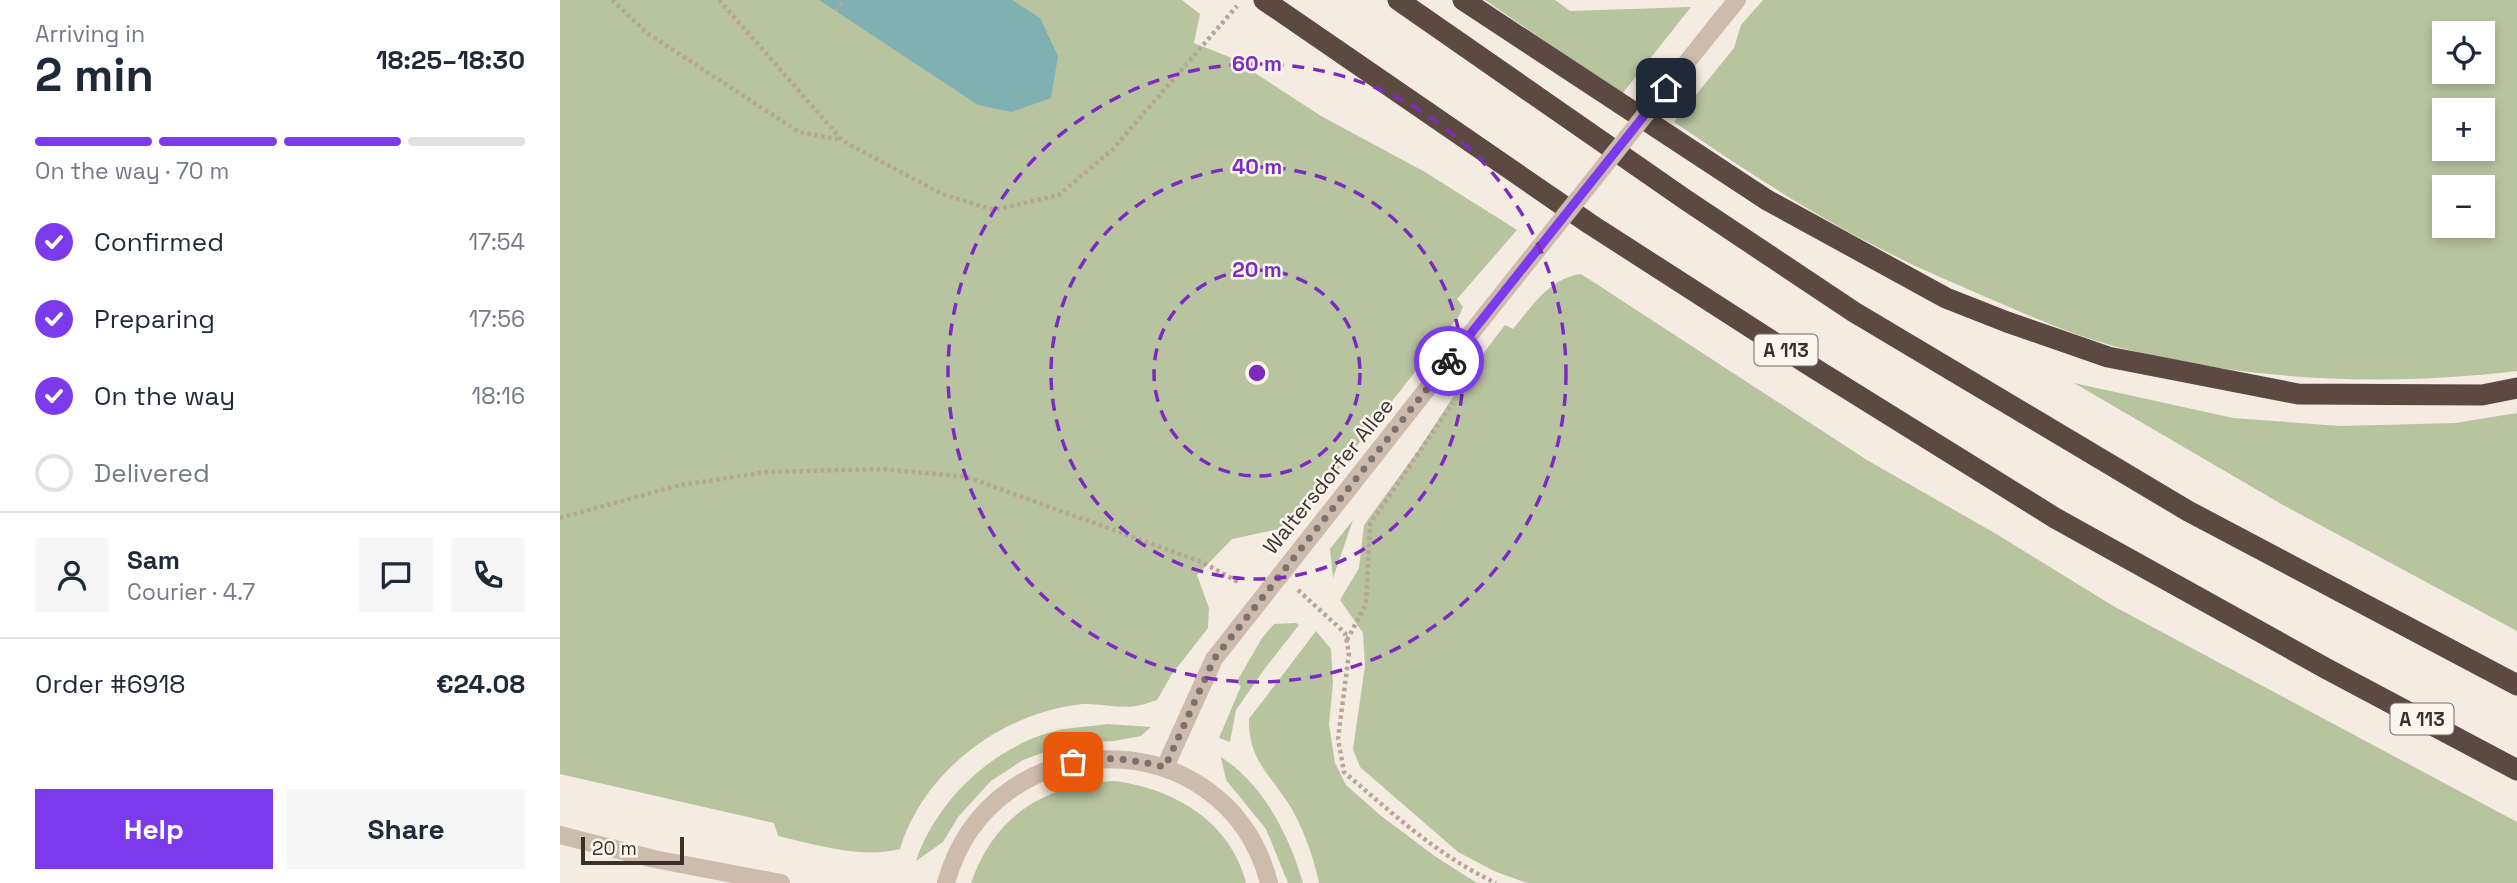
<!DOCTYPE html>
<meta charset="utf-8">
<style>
body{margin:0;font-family:"Space Grotesk",sans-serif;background:#f6f6f7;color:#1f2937;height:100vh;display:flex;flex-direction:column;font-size:26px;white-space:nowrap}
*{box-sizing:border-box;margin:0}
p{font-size:23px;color:#747a83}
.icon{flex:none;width:38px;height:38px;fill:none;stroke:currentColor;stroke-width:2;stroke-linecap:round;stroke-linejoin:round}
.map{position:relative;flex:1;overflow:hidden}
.side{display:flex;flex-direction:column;background:#fff;width:560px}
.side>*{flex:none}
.tools{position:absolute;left:1872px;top:21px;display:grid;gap:14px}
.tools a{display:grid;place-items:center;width:63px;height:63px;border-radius:0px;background:#fff;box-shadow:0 4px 10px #0003;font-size:35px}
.scale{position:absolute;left:21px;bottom:18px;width:103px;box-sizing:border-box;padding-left:7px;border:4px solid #3b302b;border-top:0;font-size:19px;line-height:24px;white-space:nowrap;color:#3b302b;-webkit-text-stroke:5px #fbf5ee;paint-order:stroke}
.pin{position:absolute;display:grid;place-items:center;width:60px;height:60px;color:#fff;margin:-30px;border-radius:14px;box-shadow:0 4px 10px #0006}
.courier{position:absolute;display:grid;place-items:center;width:70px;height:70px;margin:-35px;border:5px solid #7c3aed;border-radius:50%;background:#fff;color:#222;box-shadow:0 2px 9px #0007}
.overview em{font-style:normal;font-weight:700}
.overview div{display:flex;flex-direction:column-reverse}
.overview{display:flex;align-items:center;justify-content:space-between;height:119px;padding:0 35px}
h1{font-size:46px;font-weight:700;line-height:52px}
.bar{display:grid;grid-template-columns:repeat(4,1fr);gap:10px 7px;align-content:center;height:84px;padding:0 35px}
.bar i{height:9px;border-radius:5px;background:#e0e1e3}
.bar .current{background:#7c3aed}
.bar p{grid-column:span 4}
.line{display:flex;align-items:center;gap:18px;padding:0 35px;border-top:2px solid #e0e1e3}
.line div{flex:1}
.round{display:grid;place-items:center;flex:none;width:74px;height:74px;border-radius:0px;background:#f6f6f7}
ol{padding:0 35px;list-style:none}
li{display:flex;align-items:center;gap:21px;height:77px}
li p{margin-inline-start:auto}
li .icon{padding:7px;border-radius:50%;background:#7c3aed;color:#fff;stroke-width:4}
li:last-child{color:#747a83}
li i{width:38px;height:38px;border:4px solid #e0e1e3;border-radius:50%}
.cta{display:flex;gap:14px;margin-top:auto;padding:14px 35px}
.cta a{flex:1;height:80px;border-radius:0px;background:#7c3aed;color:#fff;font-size:28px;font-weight:700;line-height:80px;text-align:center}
.cta a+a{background:#f6f6f7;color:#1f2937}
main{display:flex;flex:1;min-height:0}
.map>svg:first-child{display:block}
.green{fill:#b8c4a0;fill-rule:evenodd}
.water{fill:#7fb0b2}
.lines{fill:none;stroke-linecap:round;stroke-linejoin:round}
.path{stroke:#b9a596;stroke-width:4.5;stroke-dasharray:3.5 3.5;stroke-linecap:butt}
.tertiary{stroke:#cdbbac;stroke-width:18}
.motorway{stroke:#5c4a42;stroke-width:21}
.tertiary-bridge{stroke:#cdbbac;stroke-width:18}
.done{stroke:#7c716b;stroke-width:7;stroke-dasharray:0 12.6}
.route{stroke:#7c3aed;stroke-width:9}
.ring{fill:none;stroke:#7b2cbf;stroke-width:3.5;stroke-dasharray:12 9}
.labels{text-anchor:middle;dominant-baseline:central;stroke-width:5;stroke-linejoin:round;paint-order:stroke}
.shield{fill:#fbf5ee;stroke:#756b66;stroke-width:2}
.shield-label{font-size:19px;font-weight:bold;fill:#3b302b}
.street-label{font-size:21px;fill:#3b302b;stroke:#fbf5ee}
.centre{fill:#7b2cbf;stroke:#fbf5ee;stroke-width:3.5}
.ring-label{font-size:21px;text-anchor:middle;font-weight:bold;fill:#7b2cbf;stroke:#fbf5ee;stroke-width:5;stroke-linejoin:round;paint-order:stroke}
</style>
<main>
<section class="side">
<div class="overview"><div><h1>2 min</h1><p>Arriving in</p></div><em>18:25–18:30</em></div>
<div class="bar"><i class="current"></i><i class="current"></i><i class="current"></i><i></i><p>On the way · 70 m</p></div>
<ol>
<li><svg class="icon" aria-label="check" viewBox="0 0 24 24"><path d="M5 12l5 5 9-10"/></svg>Confirmed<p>17:54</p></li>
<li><svg class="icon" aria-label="check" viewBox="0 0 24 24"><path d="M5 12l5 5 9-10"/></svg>Preparing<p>17:56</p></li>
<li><svg class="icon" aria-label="check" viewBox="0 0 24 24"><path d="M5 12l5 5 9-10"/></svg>On the way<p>18:16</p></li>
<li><i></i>Delivered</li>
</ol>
<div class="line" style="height:126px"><a class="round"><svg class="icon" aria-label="person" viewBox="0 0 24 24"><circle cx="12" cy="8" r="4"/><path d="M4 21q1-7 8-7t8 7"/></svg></a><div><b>Sam</b><p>Courier · 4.7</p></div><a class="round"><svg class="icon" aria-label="chat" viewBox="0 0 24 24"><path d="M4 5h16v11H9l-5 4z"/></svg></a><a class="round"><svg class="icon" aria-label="phone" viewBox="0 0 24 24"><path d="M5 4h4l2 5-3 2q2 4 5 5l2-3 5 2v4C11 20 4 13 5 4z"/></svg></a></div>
<div class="line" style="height:91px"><div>Order #6918</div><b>€24.08</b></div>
<div class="cta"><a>Help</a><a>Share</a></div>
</section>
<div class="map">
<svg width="1957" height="883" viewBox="0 0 1957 883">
<rect width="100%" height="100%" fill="#f4ebe1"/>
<g class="green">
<path d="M0,0H622L640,14L634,43L672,58L761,116L865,172L957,230L897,299L903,307L899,316L737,522L729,527L672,539L637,575L649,608L648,628L612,674L597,700C590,702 583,705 576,706C559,709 540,703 523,704C443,712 364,770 340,849C300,859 258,845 218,836L214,823L0,774Z"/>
<path d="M925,0H995L1010,11L1131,7L1062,94Z"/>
<path d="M1203,0H1957V371C1823,387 1688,381 1557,347C1512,335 1470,316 1428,298C1394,283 1360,269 1327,252C1252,215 1183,169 1114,122L1174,48L1181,25ZM1885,33H1923V72H1885ZM1885,110H1923V149H1885ZM1885,187H1923V226H1885Z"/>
<path d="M1021,274L1307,460L1438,535L1555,607L1957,822V883H967L934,871L898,852L800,767L793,749L805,666L803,633L780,600L799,568L804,525L857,452L912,368L945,325L953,329C972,307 989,278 1021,274Z"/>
<path d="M1514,383L1673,418L1780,426L1895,423L1957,413V631L1723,505Z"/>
<path d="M793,520L773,578L770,549Z"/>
<path d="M736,623L739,625L706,667L676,710L670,742L659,738L681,686L676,683L702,638L714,624Z"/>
<path d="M756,631L771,649L773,683L769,724L775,763L786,785L820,815L876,857L917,883H759C754,859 745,833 733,811C714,777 688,763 689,719Z"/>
<path d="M548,724L591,727L581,736L554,741L509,743L463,760L431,781L398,817L383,842L356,861C377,798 438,742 504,729C519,727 534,726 548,724Z"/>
<path d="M661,757C704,785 729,835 743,883H728L706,829L666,780Z"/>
<path d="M555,781C614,789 670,821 686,883H411C435,815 485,784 555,781Z"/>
</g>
<path class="water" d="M259,0H452L480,18L498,56L491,98L452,112L418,105Z"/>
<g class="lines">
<g class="path">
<path d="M52,0L87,33L239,132L282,140"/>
<path d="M159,0L283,141L382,194L434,210L499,195L552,150L677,6"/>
<path d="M276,11L283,0"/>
<path d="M0,518L120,485L208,472L324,469L407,477L642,562L680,583"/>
<path d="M738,590L785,633L789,653L778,739L784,772C832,813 878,856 936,883"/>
<path d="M787,640L806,604L810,524L893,403"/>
</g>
<g class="tertiary">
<path d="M1155,27L1177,0"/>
<path d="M605,767L654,659L927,313"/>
<path d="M0,835L94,859L221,883"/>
<path d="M386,883C431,719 666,717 709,883"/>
</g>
<g class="motorway">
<path d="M704,0L1030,224L1249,365L1495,518L1767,669L1957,770"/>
<path d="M838,0L1126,200L1294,312L1628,511L1957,685"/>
<path d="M903,0L1207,200L1386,298L1447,322L1548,357L1738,394L1922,395L1957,388"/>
</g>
<path class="tertiary-bridge" d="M927,313L1155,27"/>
</g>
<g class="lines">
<path class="done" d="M513,762C546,755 574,760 605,767L654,659L889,361"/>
<path class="route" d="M889,361L1106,88"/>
</g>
<g class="ring">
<circle cx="697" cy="373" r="103"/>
<circle cx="697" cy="373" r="206"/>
<circle cx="697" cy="373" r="309"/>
</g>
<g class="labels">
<g class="shield">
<rect x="1194.5" y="334.5" width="63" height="31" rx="5"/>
<rect x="1830.5" y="703.5" width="63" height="31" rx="5"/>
</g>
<g class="shield-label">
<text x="1226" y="350">A 113</text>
<text x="1862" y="719">A 113</text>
</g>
<g class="street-label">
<text transform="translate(768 476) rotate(-51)">Waltersdorfer Allee</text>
</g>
</g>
<circle cx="697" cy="373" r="10" class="centre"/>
<g class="ring-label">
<text x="697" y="71">60 m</text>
<text x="697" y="174">40 m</text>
<text x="697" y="277">20 m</text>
</g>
</svg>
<div class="tools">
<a><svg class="icon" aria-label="locate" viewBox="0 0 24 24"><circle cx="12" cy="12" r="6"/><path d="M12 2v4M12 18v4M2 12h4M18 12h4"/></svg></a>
<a>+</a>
<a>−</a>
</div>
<div class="scale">20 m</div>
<div class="pin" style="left:513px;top:762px;background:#ea580c"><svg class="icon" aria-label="bag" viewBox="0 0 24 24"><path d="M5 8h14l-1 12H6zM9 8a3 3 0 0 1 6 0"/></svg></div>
<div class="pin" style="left:1106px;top:88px;background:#1f2937"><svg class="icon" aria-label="home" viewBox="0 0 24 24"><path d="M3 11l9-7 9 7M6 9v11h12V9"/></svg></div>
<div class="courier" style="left:889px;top:361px"><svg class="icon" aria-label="bike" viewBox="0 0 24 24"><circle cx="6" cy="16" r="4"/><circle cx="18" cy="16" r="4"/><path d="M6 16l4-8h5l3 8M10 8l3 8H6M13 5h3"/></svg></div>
</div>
</main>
